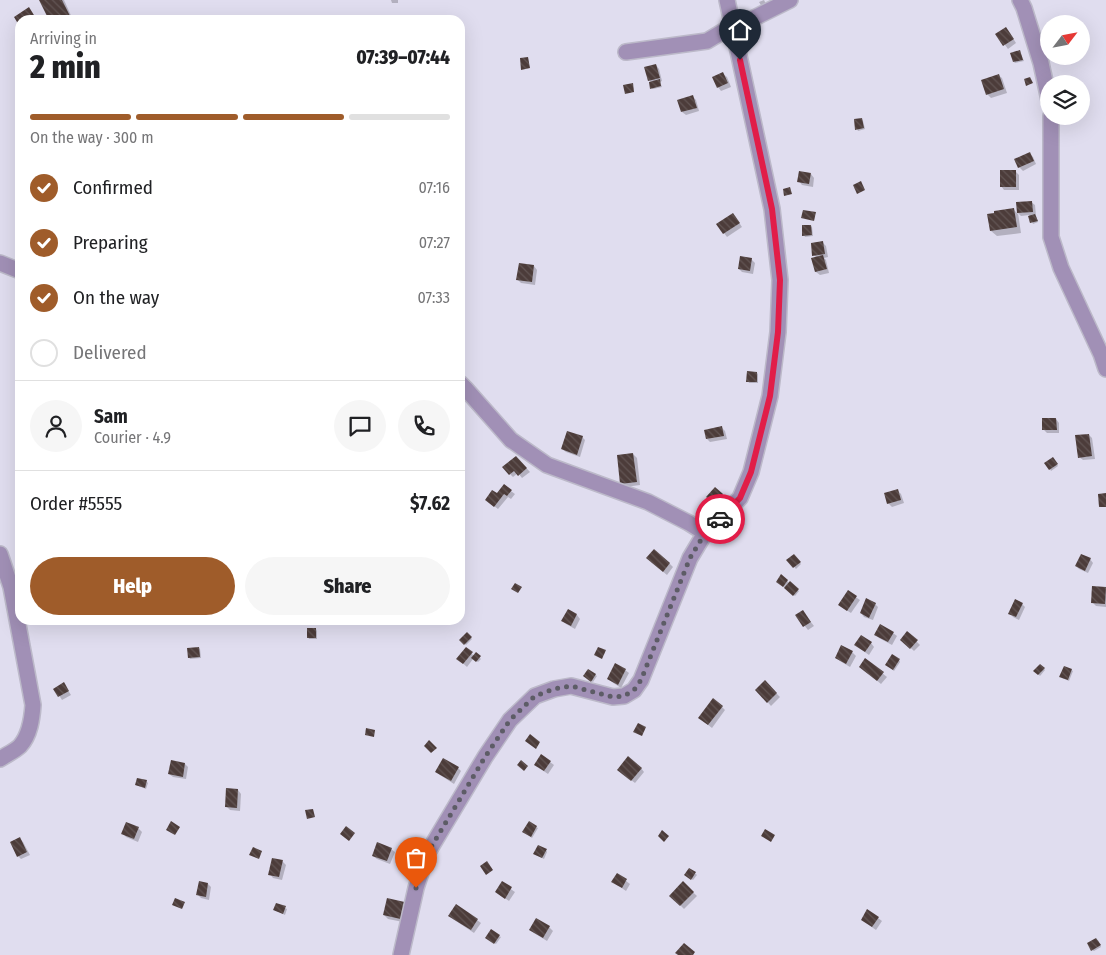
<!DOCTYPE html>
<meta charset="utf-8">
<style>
body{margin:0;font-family:"Fira Sans Condensed",sans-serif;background:#f6f6f6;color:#202124;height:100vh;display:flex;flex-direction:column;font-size:19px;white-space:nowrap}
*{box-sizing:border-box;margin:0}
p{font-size:16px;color:#757577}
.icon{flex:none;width:28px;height:28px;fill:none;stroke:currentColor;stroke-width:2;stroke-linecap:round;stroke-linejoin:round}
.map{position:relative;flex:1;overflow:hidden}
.panel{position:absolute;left:15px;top:15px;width:450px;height:610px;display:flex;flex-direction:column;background:#fff;border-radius:15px;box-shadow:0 5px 20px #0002}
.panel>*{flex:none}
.needle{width:32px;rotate:58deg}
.buttons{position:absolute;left:1040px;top:15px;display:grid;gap:10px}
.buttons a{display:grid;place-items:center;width:50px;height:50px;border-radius:50%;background:#fff;box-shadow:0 5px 20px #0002;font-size:25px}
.pin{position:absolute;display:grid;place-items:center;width:42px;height:42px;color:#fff;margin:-51px -21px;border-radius:50% 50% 50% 0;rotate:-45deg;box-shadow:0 0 5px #0007}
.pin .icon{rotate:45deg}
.courier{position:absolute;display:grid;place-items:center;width:50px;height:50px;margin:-25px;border:4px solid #e11d48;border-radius:50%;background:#fff;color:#222;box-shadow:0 1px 6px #0007}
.headline em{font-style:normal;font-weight:800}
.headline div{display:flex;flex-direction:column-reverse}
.headline{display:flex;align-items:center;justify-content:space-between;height:85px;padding:0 15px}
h1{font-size:32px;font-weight:800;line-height:38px}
.bar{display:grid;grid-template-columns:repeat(4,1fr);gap:8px 5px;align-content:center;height:60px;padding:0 15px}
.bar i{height:6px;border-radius:4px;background:#e0e0e0}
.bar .selected{background:#9f5c2a}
.bar p{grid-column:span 4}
.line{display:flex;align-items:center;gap:12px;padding:0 15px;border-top:1px solid #e0e0e0}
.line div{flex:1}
.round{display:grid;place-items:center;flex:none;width:52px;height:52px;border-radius:26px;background:#f6f6f6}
ol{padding:0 15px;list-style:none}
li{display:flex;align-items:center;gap:15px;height:55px}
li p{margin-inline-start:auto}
li .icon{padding:5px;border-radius:50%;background:#9f5c2a;color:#fff;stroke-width:4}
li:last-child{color:#757577}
li i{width:28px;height:28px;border:2px solid #e0e0e0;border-radius:50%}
.cta{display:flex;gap:10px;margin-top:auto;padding:10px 15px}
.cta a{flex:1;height:58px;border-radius:30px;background:#9f5c2a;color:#fff;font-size:20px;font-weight:800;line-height:58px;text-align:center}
.cta a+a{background:#f6f6f6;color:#202124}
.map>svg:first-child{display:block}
.shadow{fill:#0003}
.building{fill:url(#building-back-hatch)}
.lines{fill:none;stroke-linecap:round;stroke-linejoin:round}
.minor-casing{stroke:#bcb9c9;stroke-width:18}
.minor{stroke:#a190b6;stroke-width:15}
.done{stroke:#5d5c66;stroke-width:5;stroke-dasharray:0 9}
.route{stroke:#e11d48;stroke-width:6}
</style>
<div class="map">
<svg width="1106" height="955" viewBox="0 0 1106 955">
<defs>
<pattern id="building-back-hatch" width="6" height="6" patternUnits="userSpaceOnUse" patternTransform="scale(1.25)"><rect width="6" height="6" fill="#4c3c3a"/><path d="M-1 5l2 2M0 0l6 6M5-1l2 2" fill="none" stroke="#625554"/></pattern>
</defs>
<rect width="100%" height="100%" fill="#e0ddef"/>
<g class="shadow">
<path d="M41,0H64L73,20H50Z"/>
<path d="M391,0H398V3H392Z"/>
<path d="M764,0L767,6L762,7L759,2Z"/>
<path d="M1009,32L1016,43L1008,49L997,34Z"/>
<path d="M1020,52L1024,61L1015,63L1014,62Z"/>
<path d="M656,65L659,69L662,81L660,82L662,87L653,89L651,88L652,83L649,80Z"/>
<path d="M723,74L727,77L731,87L721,91L718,87Z"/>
<path d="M998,75L1002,78L1007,93L991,98L987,94Z"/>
<path d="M693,97L696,100L699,111L686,115L682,112Z"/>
<path d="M862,119L863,121L865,129L858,131L857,129Z"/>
<path d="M1030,154L1033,157L1036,164L1023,171L1019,167Z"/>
<path d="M1016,172L1019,175V190H1004L1001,186Z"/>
<path d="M811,174L814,178L813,187L802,185L799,181Z"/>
<path d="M1031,202L1035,205L1036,216L1038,222L1033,224L1029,215L1021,216L1018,213L1021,233L997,236L991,231L1013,209L1018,214L1017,203Z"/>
<path d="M736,218L742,227L727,237L718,225Z"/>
<path d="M811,226L812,227L813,236L805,237L804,235Z"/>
<path d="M823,243L826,246L828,257L824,258L826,260L829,273L820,275L816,272L813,259L817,258L814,255Z"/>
<path d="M751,259L755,263L753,274L742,272L739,269Z"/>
<path d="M534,266L537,270L535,285L521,283L517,279Z"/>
<path d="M757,373L758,374V383H749L748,381Z"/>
<path d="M1056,419L1059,423V433H1047L1044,430Z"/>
<path d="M722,428L725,431L727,439L710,442L707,439Z"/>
<path d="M1089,435L1092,438L1095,459L1083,460L1079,457Z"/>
<path d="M582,437L585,440L580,457L566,452L562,449Z"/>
<path d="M633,454L637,458L640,485L625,487L622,484Z"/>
<path d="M1054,460L1058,466L1051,471L1050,469Z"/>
<path d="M520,461L530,472L522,478L518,473L513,477L510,474Z"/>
<path d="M504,486L515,494L511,499L508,497L498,509L490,503Z"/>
<path d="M715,489L726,498L719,507L711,501Z"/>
<path d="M897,490L901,494L904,503L892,507L888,503Z"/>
<path d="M460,491L464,494L460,503Z"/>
<path d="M794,556L801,564L796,569L788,560Z"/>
<path d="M1090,559L1093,563L1088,573L1079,569L1076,566Z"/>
<path d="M651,562L670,564L673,567L667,575Z"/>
<path d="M787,581L799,591L795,596L777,582Z"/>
<path d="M1094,587L1106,589V607L1096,606L1092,602Z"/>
<path d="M848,592L860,600L851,613L843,608Z"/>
<path d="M875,604L878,607L873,620L864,617L861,613Z"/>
<path d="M1022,604L1025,607L1019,620L1013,617L1010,613Z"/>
<path d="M568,611L577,615L580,619L575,629L566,624L563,621Z"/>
<path d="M803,612L814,626L808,630L797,616Z"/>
<path d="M166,620H178L169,624Z"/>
<path d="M316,629L317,631V639H309L308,637Z"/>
<path d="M893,633L897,636L892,645L879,638L876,635Z"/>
<path d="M908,633L920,645L914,651L902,640Z"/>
<path d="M467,634L472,639L466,645L461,640Z"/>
<path d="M871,643L874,647L869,655L859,648Z"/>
<path d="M199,648L200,649L201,658L190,659L189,657Z"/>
<path d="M466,648L474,656L476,654L481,659L478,662L473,659L467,667L458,659Z"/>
<path d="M852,652L856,656L850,667L840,661L836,658Z"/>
<path d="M866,660L887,677L881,684L864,670Z"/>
<path d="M899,660L900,662L894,671L888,666Z"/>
<path d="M1040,665L1045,670L1040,676L1035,671Z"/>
<path d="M588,670L597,676L593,682L586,677Z"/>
<path d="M625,670L629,673L621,688L612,682L608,679Z"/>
<path d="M1071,670L1073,671L1069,681L1062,678Z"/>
<path d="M765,682L780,697L771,706L757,690Z"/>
<path d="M64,684L71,695L62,700L55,689Z"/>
<path d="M722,707L725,710L712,728L703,721Z"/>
<path d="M550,762L554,765L548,774L539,768Z"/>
<path d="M185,764L188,767L186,779L173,777L169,774Z"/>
<path d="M458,768L461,771L454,784L440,775L437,772Z"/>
<path d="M641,768L644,772L635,783L622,773Z"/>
<path d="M146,781L148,783L146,789L136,785Z"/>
<path d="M238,790L241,794L240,811L230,810L226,806Z"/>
<path d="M536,827L538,828L532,838L525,833Z"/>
<path d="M138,828L142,832L138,842L126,837L123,833Z"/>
<path d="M20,839L23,842L30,855L21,859L18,856Z"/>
<path d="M391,849L395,852L390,864L377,859L373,856Z"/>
<path d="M546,850L547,852L544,859L536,855Z"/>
<path d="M282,861L286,865L282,880L273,878L270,874Z"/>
<path d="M690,869L697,875L693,880L687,876Z"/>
<path d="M617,874L630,884L626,891L613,882Z"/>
<path d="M502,883L515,892L509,901L496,892Z"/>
<path d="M683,883L697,896L684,909L671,896Z"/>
<path d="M208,884L211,887L209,900L201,898L198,895Z"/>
<path d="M388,900L408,923L388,919L384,915Z"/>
<path d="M277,904L287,909L285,915L275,910Z"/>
<path d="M878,918L882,921L876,930L866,923Z"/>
<path d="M453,919L477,920L481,923L474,933Z"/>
<path d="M536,920L549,927L553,931L547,941L534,933L530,930Z"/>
<path d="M499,936L501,937L496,944L488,939Z"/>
<path d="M1098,940L1101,947L1094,951L1092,950Z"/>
</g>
<g class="building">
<path d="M39,0H62L72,20H49Z"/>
<path d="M29,7L37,20H20V27L14,17Z"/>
<path d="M1006,27L1014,39L1003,46L995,34Z"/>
<path d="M1020,50L1023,60L1013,62L1010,53Z"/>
<path d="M528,57L530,68L521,70L520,58Z"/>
<path d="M656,64L660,78L648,81L644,67Z"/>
<path d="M723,72L728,83L717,88L712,77Z"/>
<path d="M999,74L1004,89L986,95L981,80Z"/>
<path d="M1030,77L1033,83L1026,86L1024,79Z"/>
<path d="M660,79L661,86L650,89L649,82Z"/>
<path d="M633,83L634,92L625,94L623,85Z"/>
<path d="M693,95L697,108L681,112L677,100Z"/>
<path d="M862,118L864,128L855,130L854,119Z"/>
<path d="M1030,152L1034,161L1018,168L1014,159Z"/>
<rect x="1000" y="170" width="16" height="17"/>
<path d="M799,171L811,173L809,184L797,182Z"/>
<path d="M861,181L865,190L857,194L853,185Z"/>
<path d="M790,187L792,194L784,196L783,189Z"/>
<path d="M1032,201L1033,212L1017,213L1016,202Z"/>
<path d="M1014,208L1017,227L990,231L987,214L994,213V211Z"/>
<path d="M803,210L816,212L814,221L801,218Z"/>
<path d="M733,213L740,223L723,234L716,224Z"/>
<path d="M1035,214L1038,221L1030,223L1028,216Z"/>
<path d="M802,225H811L812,235L802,236Z"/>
<path d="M823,241L825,254L812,256L811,243Z"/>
<path d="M823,255L827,269L815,272L811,258Z"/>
<path d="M740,256L752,258L750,271L738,269Z"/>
<path d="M519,263L534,265L532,282L516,280Z"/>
<path d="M747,371L757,372V382H746Z"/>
<path d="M1042,418H1056L1057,430H1042Z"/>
<path d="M722,426L724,436L706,439L704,430Z"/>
<path d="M567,431L583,436L577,455L561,449Z"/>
<path d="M1089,434L1092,456L1078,458L1075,435Z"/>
<path d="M633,453L637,482L620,484L617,455Z"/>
<path d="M516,456L527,468L518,476L514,471L509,475L502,467Z"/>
<path d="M1053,457L1058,464L1049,470L1044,463Z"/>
<path d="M504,484L512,490L507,496L504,494L494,507L485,500L492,490L497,493Z"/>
<path d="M715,487L723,494L715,504L706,497Z"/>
<path d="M898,489L901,500L887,504L884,493Z"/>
<path d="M1106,493V507H1099L1098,494Z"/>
<path d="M654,549L670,563L663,572L646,558Z"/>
<path d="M794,554L801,562L793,568L786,560Z"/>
<path d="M1081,554L1091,558L1085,571L1075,566Z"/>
<path d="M781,574L788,580L783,587L776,582Z"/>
<path d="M790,581L799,589L793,596L784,588Z"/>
<path d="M515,583L522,587L518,593L511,589Z"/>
<path d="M1092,586L1106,587L1105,604L1091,603Z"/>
<path d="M848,590L857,596L847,611L838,605Z"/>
<path d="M866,598L876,603L869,618L860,613Z"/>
<path d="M1015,599L1023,603L1016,617L1008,614Z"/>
<path d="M568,609L577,614L571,626L561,621Z"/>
<path d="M803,610L811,622L803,627L795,615Z"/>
<path d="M880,624L894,632L888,642L874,635Z"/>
<rect x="307" y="628" width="9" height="10"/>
<path d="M907,631L918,640L910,649L900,640Z"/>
<path d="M467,632L472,637L464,645L459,640Z"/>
<path d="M861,635L872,642L865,652L854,645Z"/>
<path d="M841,645L853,651L846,664L835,658Z"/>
<path d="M199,647L200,657L188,658L187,648Z"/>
<path d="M466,647L473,652L463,664L456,659Z"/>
<path d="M598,647L606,650L602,659L594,655Z"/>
<path d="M476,652L481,656L476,662L471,658Z"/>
<path d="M892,654L900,659L893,670L885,665Z"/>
<path d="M865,658L884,672L877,681L859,667Z"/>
<path d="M615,663L626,669L618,685L607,679Z"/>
<path d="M1040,664L1045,668L1038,675L1033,671Z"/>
<path d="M1064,666L1072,669L1068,680L1059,677Z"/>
<path d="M588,669L596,674L591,682L583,676Z"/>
<path d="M765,680L777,693L767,703L755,690Z"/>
<path d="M64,682L69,691L58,697L53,689Z"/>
<path d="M713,698L723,706L708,725L698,718Z"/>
<path d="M638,723L646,727L642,736L633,732Z"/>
<path d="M366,728L375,730L374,737L365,735Z"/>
<path d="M530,734L540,742L536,749L525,741Z"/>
<path d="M429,740L437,748L431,753L424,746Z"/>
<path d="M541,754L551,761L544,771L534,765Z"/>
<path d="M628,756L642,768L631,781L617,770Z"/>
<path d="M443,758L459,767L451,781L435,772Z"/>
<path d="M171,760L185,763L183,777L168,774Z"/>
<path d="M521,760L528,766L524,771L517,765Z"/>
<path d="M137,778L147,780L145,788L135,785Z"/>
<path d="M226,788L238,789L237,808L225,807Z"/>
<path d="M313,809L315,817L307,819L305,810Z"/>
<path d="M171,821L180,827L175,835L166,830Z"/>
<path d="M529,821L537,826L531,837L522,832Z"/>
<path d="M126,822L139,827L134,839L121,834Z"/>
<path d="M346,826L355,833L349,841L340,834Z"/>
<path d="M765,829L775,835L771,842L761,836Z"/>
<path d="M662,830L669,836L664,842L658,836Z"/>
<path d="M20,837L27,852L17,857L10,842Z"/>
<path d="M377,842L392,848L387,861L372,856Z"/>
<path d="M538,845L547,849L542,858L533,854Z"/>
<path d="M253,847L262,851L259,859L249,855Z"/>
<path d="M272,858L283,860L279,877L268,875Z"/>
<path d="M487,861L493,870L486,875L480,866Z"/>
<path d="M689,868L696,872L691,880L684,875Z"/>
<path d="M617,873L627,879L622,888L611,882Z"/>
<path d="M199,881L208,883L206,897L196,895Z"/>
<path d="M502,881L512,887L505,899L495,892Z"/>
<path d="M683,881L694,892L680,906L669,896Z"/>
<path d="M175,898L185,902L182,909L172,905Z"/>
<path d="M387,898L409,903L405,920L383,915Z"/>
<path d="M276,903L286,906L283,914L273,910Z"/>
<path d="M456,904L478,919L471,930L448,916Z"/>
<path d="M867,909L879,917L872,927L861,920Z"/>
<path d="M536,918L550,926L543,938L529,930Z"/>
<path d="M491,929L500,935L494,944L485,938Z"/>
<path d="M1096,938L1101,945L1091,951L1087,943Z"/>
<path d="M684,943L695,952L693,955H678L675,953Z"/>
</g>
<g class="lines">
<g class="minor-casing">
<g id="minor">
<path d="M1020,0L1024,8L1041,63L1049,100"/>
<path d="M626,52L707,41L732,26L748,21L790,0"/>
<path d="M1051,116V237L1061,268L1101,354L1106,369"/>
<path d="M0,263L20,271"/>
<path d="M460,383L465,388L511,440L547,465L648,502L689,523L705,533"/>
<path d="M0,554L11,587L33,705C32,719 30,735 20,746C15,751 6,755 0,759"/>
<path d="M401,955L416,888L427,854L485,757L510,720L535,696L554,689L571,686L613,697L624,696L634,690L641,680L690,558L705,533L740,498L751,472L770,396L778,332L780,280L772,209L727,0"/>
</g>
</g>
<use href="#minor" class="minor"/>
</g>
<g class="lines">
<path class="done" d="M416,888L427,854L485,757L510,720L535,696L554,689L571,686L613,697L624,696L634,690L641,680L690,558L705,533L720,519"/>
<path class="route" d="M720,519L740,498L751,472L770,396L778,332L780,280L772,209L740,60"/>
</g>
</svg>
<div class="buttons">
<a><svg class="needle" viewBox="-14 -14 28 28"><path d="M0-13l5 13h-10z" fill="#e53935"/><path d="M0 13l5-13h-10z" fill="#757577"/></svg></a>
<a><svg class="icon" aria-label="layers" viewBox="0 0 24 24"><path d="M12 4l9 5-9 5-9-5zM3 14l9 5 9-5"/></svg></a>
</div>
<div class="pin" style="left:416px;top:888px;background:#ea580c"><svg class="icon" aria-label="bag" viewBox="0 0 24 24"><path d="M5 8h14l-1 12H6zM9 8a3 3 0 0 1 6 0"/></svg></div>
<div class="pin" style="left:740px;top:60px;background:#1f2937"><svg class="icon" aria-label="home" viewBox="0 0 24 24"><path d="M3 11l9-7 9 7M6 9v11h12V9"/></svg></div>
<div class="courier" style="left:720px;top:519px"><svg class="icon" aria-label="car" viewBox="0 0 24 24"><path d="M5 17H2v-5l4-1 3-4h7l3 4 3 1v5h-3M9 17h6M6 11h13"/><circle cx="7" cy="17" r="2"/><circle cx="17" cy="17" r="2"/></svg></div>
<section class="panel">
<div class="headline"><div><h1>2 min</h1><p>Arriving in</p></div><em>07:39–07:44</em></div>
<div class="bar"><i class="selected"></i><i class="selected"></i><i class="selected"></i><i></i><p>On the way · 300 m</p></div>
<ol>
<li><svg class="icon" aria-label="check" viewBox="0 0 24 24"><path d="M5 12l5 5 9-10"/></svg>Confirmed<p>07:16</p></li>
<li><svg class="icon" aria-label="check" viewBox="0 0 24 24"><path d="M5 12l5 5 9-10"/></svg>Preparing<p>07:27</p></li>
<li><svg class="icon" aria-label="check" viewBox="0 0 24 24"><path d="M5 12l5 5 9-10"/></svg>On the way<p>07:33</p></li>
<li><i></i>Delivered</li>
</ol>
<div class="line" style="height:90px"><a class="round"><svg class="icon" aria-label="person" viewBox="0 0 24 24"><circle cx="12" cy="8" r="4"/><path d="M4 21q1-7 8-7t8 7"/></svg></a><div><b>Sam</b><p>Courier · 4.9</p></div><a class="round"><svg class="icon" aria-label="chat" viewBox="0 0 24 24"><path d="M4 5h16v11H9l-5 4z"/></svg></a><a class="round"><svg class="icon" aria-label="phone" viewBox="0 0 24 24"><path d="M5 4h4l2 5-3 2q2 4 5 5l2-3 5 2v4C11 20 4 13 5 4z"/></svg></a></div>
<div class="line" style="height:65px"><div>Order #5555</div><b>$7.62</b></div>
<div class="cta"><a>Help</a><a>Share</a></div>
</section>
</div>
